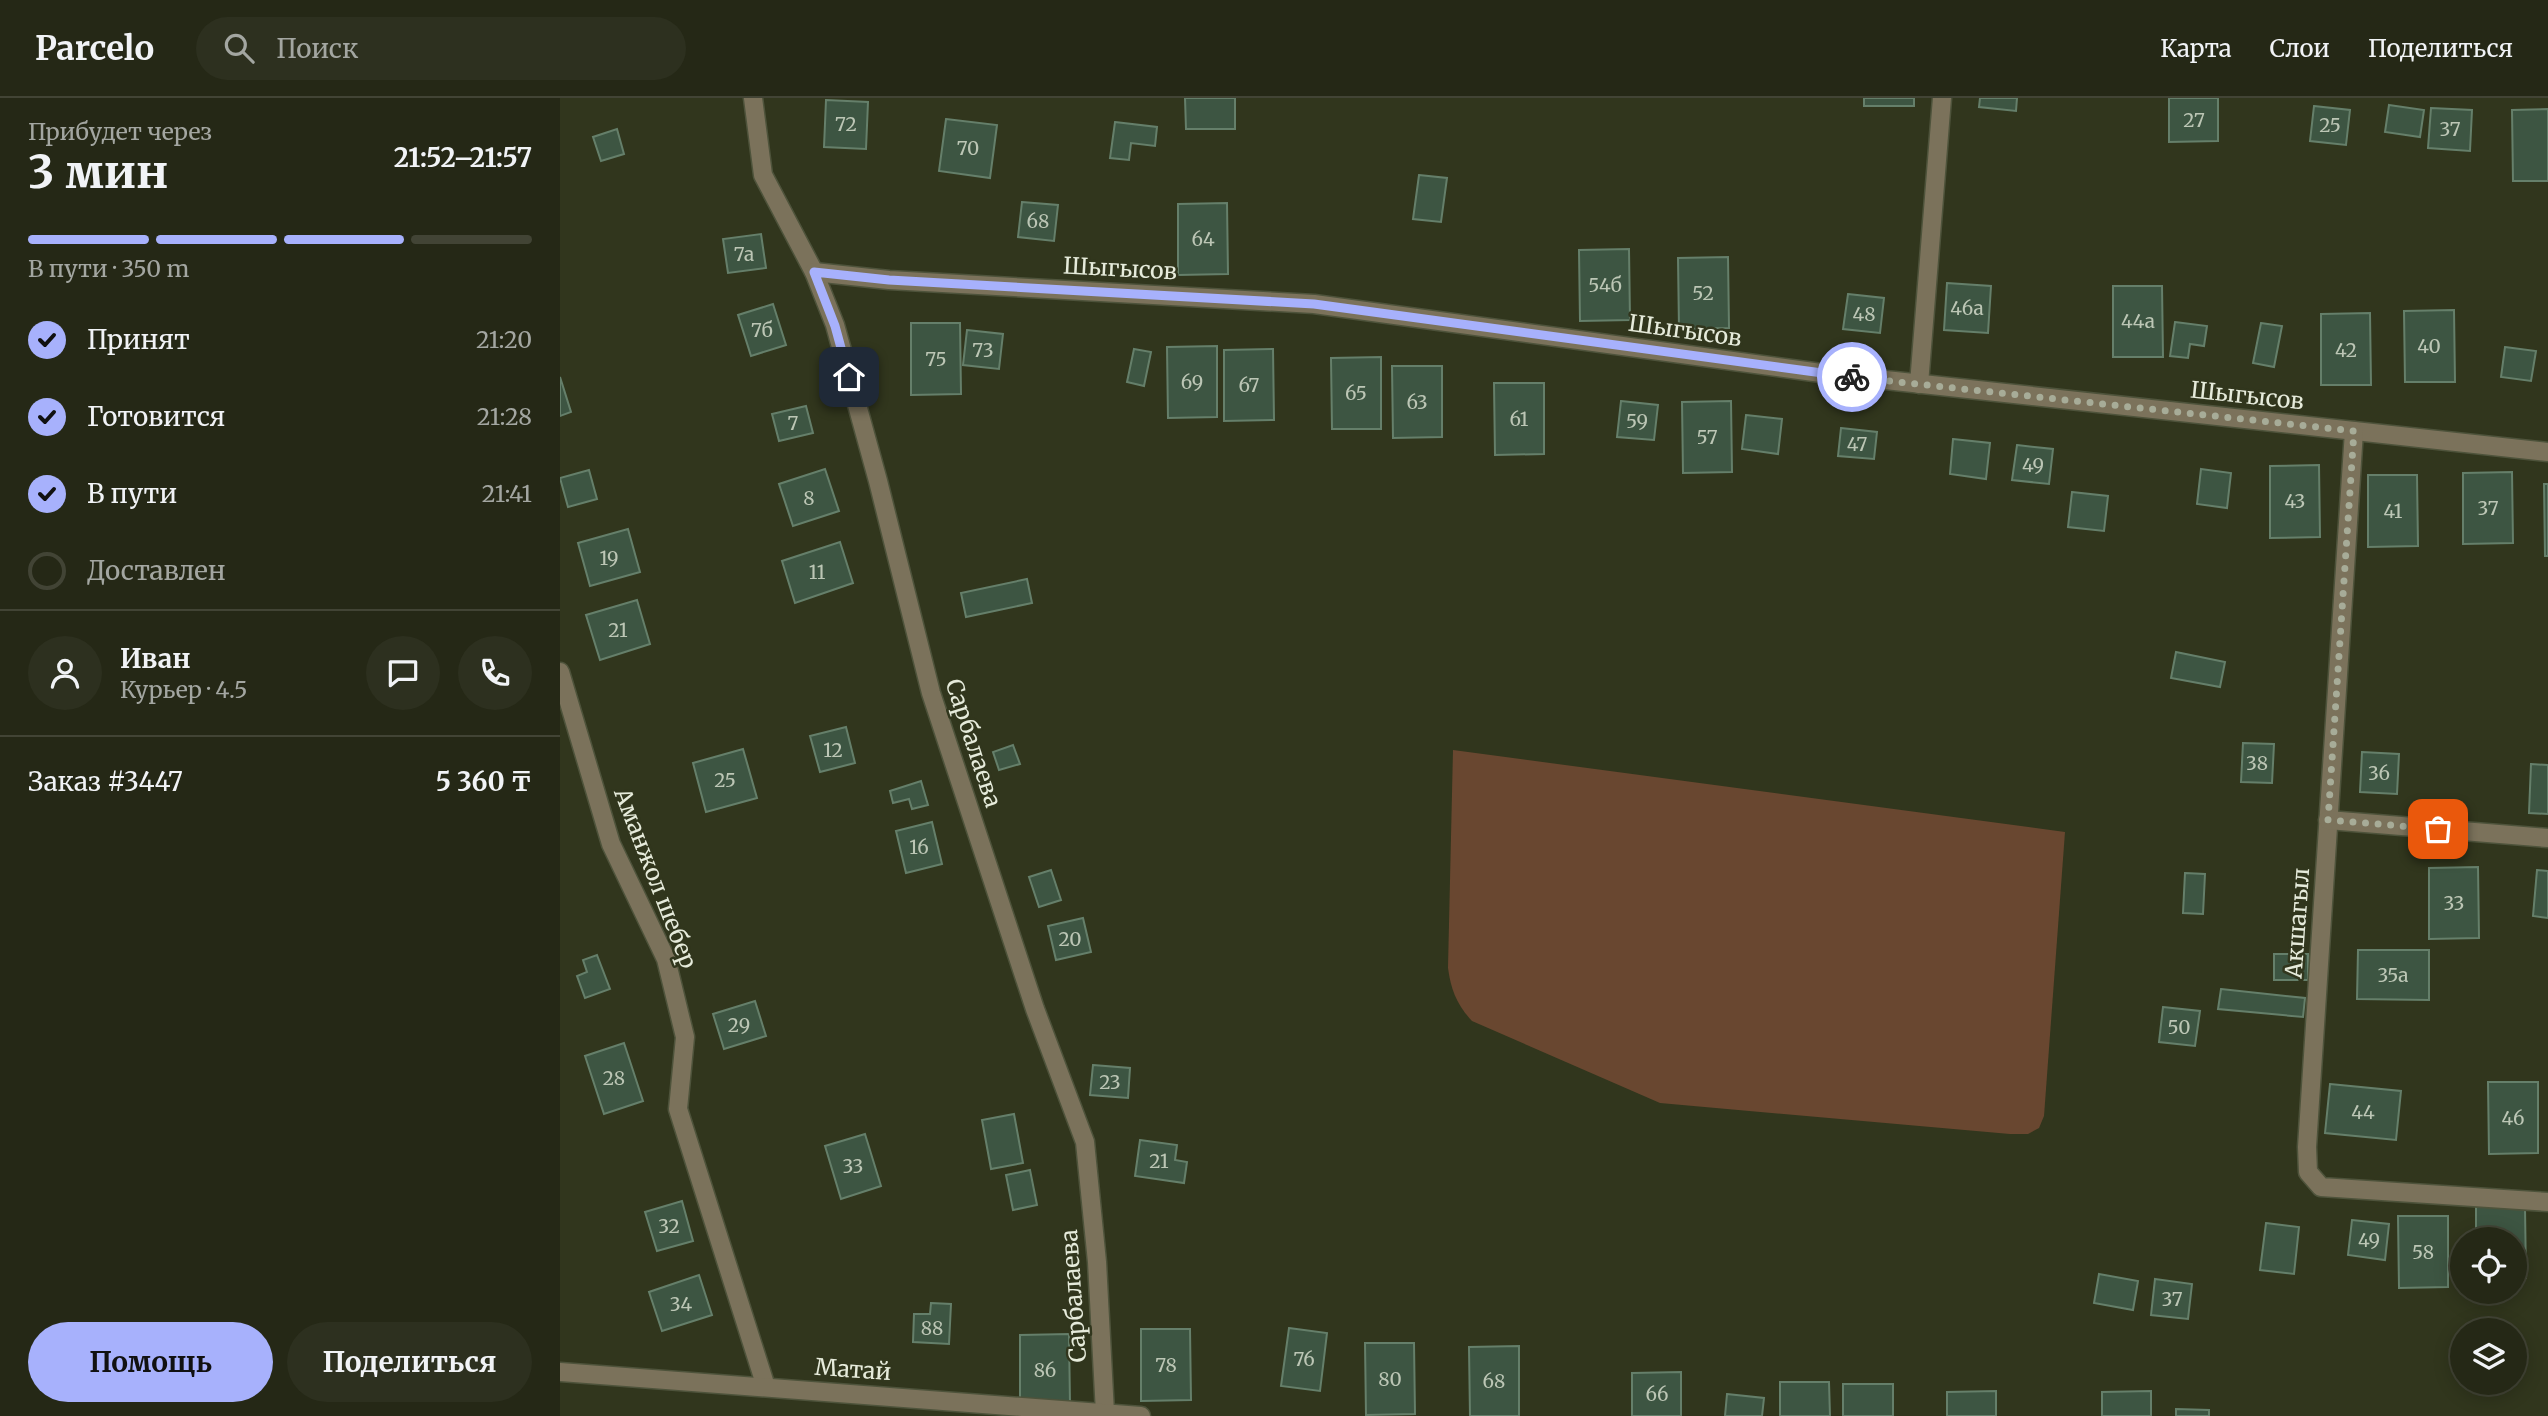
<!DOCTYPE html>
<html lang="ru">
<meta charset="utf-8">
<style>
body{margin:0;font-family:Merriweather,serif;background:#2d301f;color:#f1f3f6;height:100vh;display:flex;flex-direction:column;font-size:26px;white-space:nowrap}
*{box-sizing:border-box;margin:0}
p{font-size:23px;color:#a3a6a1}
.icon{flex:none;width:38px;height:38px;fill:none;stroke:currentColor;stroke-width:2;stroke-linecap:round;stroke-linejoin:round}
.map{position:relative;flex:1;overflow:hidden}
.sheet{display:flex;flex-direction:column;background:#252816;width:560px}
.sheet>*{flex:none}
.buttons{position:absolute;left:1890px;top:1129px;display:grid;gap:14px}
.buttons a{display:grid;place-items:center;width:77px;height:77px;border-radius:50%;background:#252816;box-shadow:0 4px 18px #0003,0 0 0 2px #424435;font-size:35px}
.pin{position:absolute;display:grid;place-items:center;width:60px;height:60px;color:#fff;margin:-30px;border-radius:14px;box-shadow:0 4px 10px #0006}
.courier{position:absolute;display:grid;place-items:center;width:70px;height:70px;margin:-35px;border:5px solid #a7b1fc;border-radius:50%;background:#fff;color:#222;box-shadow:0 2px 9px #0007}
.overview em{font-style:normal;font-weight:700}
.overview div{display:flex;flex-direction:column-reverse}
.overview{display:flex;align-items:center;justify-content:space-between;height:119px;padding:0 28px}
h1{font-size:46px;font-weight:700;line-height:52px}
.bar{display:grid;grid-template-columns:repeat(4,1fr);gap:10px 7px;align-content:center;height:84px;padding:0 28px}
.bar i{height:9px;border-radius:5px;background:#424435}
.bar .selected{background:#a7b1fc}
.bar p{grid-column:span 4}
.line{display:flex;align-items:center;gap:18px;padding:0 28px;border-top:2px solid #424435}
.line div{flex:1}
.round{display:grid;place-items:center;flex:none;width:74px;height:74px;border-radius:37px;background:#2d301f}
ol{padding:0 28px;list-style:none}
li{display:flex;align-items:center;gap:21px;height:77px}
li p{margin-inline-start:auto}
li .icon{padding:7px;border-radius:50%;background:#a7b1fc;color:#111;stroke-width:4}
li:last-child{color:#a3a6a1}
li i{width:38px;height:38px;border:4px solid #424435;border-radius:50%}
.cta{display:flex;gap:14px;margin-top:auto;padding:14px 28px}
.cta a{flex:1;height:80px;border-radius:42px;background:#a7b1fc;color:#111;font-size:28px;font-weight:700;line-height:80px;text-align:center}
.cta a+a{background:#2d301f;color:#f1f3f6}
header{display:flex;align-items:center;gap:42px;box-sizing:border-box;height:98px;padding:0 35px;background:#252816;border-bottom:2px solid #424435}
header strong{font-size:33px}
nav{display:flex;gap:38px;margin-inline-start:auto;font-size:24px}
.search{width:490px;height:63px;background:#2d301f;display:flex;align-items:center;gap:18px;box-sizing:border-box;padding:0 24px;border-radius:38px;color:#a3a6a1;font-size:26px}
main{display:flex;flex:1;min-height:0}
.map>svg:first-child{display:block}
.green{fill:#694730}
.building{fill:#3d5542;stroke:#657f6a;stroke-width:2}
.lines{fill:none;stroke-linecap:round;stroke-linejoin:round}
.minor-casing{stroke:#4e533b;stroke-width:21}
.minor{stroke:#7b725b;stroke-width:18}
.done{stroke:#a7ac98;stroke-width:7;stroke-dasharray:0 12.6}
.route{stroke:#a7b1fc;stroke-width:9}
.labels{text-anchor:middle;dominant-baseline:central;stroke-width:5;stroke-linejoin:round;paint-order:stroke}
.number-label{font-size:19px;fill:#bcc6b5}
.street-label{font-size:23px;fill:#e6ebdb;stroke:#31361d}
</style>
<header>
<strong>Parcelo</strong>
<div class="search"><svg class="icon" aria-label="search" viewBox="0 0 24 24"><circle cx="10" cy="10" r="6"/><path d="M15 15l6 6"/></svg>Поиск</div>
<nav><a>Карта</a><a>Слои</a><a>Поделиться</a></nav>
</header>
<main>
<section class="sheet">
<div class="overview"><div><h1>3 мин</h1><p>Прибудет через</p></div><em>21:52–21:57</em></div>
<div class="bar"><i class="selected"></i><i class="selected"></i><i class="selected"></i><i></i><p>В пути · 350 m</p></div>
<ol>
<li><svg class="icon" aria-label="check" viewBox="0 0 24 24"><path d="M5 12l5 5 9-10"/></svg>Принят<p>21:20</p></li>
<li><svg class="icon" aria-label="check" viewBox="0 0 24 24"><path d="M5 12l5 5 9-10"/></svg>Готовится<p>21:28</p></li>
<li><svg class="icon" aria-label="check" viewBox="0 0 24 24"><path d="M5 12l5 5 9-10"/></svg>В пути<p>21:41</p></li>
<li><i></i>Доставлен</li>
</ol>
<div class="line" style="height:126px"><a class="round"><svg class="icon" aria-label="person" viewBox="0 0 24 24"><circle cx="12" cy="8" r="4"/><path d="M4 21q1-7 8-7t8 7"/></svg></a><div><b>Иван</b><p>Курьер · 4.5</p></div><a class="round"><svg class="icon" aria-label="chat" viewBox="0 0 24 24"><path d="M4 5h16v11H9l-5 4z"/></svg></a><a class="round"><svg class="icon" aria-label="phone" viewBox="0 0 24 24"><path d="M5 4h4l2 5-3 2q2 4 5 5l2-3 5 2v4C11 20 4 13 5 4z"/></svg></a></div>
<div class="line" style="height:91px"><div>Заказ #3447</div><b>5 360 ₸</b></div>
<div class="cta"><a>Помощь</a><a>Поделиться</a></div>
</section>
<div class="map">
<svg width="1988" height="1318" viewBox="0 0 1988 1318">
<rect width="100%" height="100%" fill="#31361d"/>
<path class="green" d="M893,652L1505,734L1484,1018L1479,1030L1468,1036H1450L1100,1005L912,923C897,907 891,892 888,870Z"/>
<g class="building">
<path d="M625,0H675V31H626Z"/>
<rect x="1304" y="0" width="50" height="8"/>
<path d="M1420,0H1457L1456,13L1419,9Z"/>
<path d="M1609,0H1658V43L1609,44Z"/>
<path d="M266,2L308,4L306,51L264,49Z"/>
<path d="M1829,7L1864,12L1860,39L1825,34Z"/>
<path d="M1754,8L1790,12L1786,47L1750,43Z"/>
<path d="M1871,10L1912,12L1910,53L1868,50Z"/>
<path d="M1988,11V83H1953L1952,12Z"/>
<path d="M386,21L437,27L430,80L379,73Z"/>
<path d="M555,24L597,29L595,48L571,45L569,62L550,60Z"/>
<path d="M57,31L64,56L41,63L33,39Z"/>
<path d="M859,77L887,80L881,124L853,121Z"/>
<path d="M462,104L498,107L494,143L458,139Z"/>
<path d="M667,105L668,176L618,177V106Z"/>
<path d="M201,136L206,170L168,175L163,141Z"/>
<path d="M1069,151L1070,222L1020,223L1019,152Z"/>
<path d="M1168,159L1169,230L1119,231L1118,160Z"/>
<path d="M1387,185L1431,188L1428,235L1384,232Z"/>
<path d="M1553,188H1602L1603,259H1553Z"/>
<path d="M1288,196L1324,200L1320,235L1283,231Z"/>
<path d="M213,206L226,247L191,258L178,217Z"/>
<path d="M1894,212L1895,284H1845L1844,213Z"/>
<path d="M1810,215L1811,287H1761V216Z"/>
<path d="M1615,224L1647,228L1644,248L1630,246L1628,260L1610,258Z"/>
<path d="M351,225H400L401,296L351,297Z"/>
<path d="M1701,225L1722,228L1714,269L1693,265Z"/>
<path d="M407,232L443,236L439,271L403,267Z"/>
<path d="M657,248V319L608,320L607,249Z"/>
<path d="M1945,249L1976,253L1971,283L1941,279Z"/>
<path d="M574,251L591,254L584,288L567,284Z"/>
<path d="M713,251L714,322L664,323V252Z"/>
<path d="M821,259V331H772L771,260Z"/>
<path d="M832,268H882V339L833,340Z"/>
<path d="M0,279L11,314L0,318Z"/>
<path d="M934,285H984V356L935,357Z"/>
<path d="M1061,303L1098,307L1094,342L1057,339Z"/>
<path d="M1171,303L1172,374L1123,375L1122,304Z"/>
<path d="M246,308L253,335L219,343L212,316Z"/>
<path d="M1186,317L1222,321L1218,356L1182,351Z"/>
<path d="M1281,330L1317,334L1314,361L1278,358Z"/>
<path d="M1393,341L1430,345L1426,381L1390,376Z"/>
<path d="M1457,347L1493,351L1489,386L1452,382Z"/>
<path d="M1759,367L1760,439L1710,440V368Z"/>
<path d="M265,371L279,413L233,428L219,386Z"/>
<path d="M1641,371L1671,375L1667,410L1637,406Z"/>
<path d="M29,372L37,401L8,409L0,380Z"/>
<path d="M1952,374L1953,445L1903,446V375Z"/>
<path d="M1808,377H1857L1858,448L1808,449Z"/>
<path d="M1984,386H1988V458H1985Z"/>
<path d="M1512,394L1548,398L1544,433L1508,429Z"/>
<path d="M68,431L80,474L30,488L18,445Z"/>
<path d="M280,444L293,485L235,505L222,463Z"/>
<path d="M467,481L472,505L406,519L401,495Z"/>
<path d="M77,502L90,546L40,562L26,517Z"/>
<path d="M1616,554L1665,564L1660,589L1611,580Z"/>
<path d="M286,629L295,665L260,674L250,638Z"/>
<path d="M1683,645L1714,646L1712,685L1681,684Z"/>
<path d="M453,647L460,666L439,672L433,654Z"/>
<path d="M183,651L197,700L146,714L133,665Z"/>
<path d="M1802,654L1839,656L1837,696L1800,694Z"/>
<path d="M1971,666L1988,667V716L1969,715Z"/>
<path d="M361,683L368,707L352,711L349,701L333,705L330,693Z"/>
<path d="M372,724L382,766L346,775L336,733Z"/>
<path d="M1918,769L1919,840L1869,841V770Z"/>
<path d="M491,772L501,802L479,809L469,779Z"/>
<path d="M1977,772L1988,773V820L1973,818Z"/>
<path d="M1625,775L1645,776L1643,816L1623,815Z"/>
<path d="M523,820L531,854L496,862L488,828Z"/>
<path d="M1798,852H1869V902L1797,901Z"/>
<rect x="1714" y="856" width="34" height="26"/>
<path d="M37,857L50,891L25,900L17,878L27,874L23,862Z"/>
<path d="M1661,891L1745,900L1743,919L1658,911Z"/>
<path d="M195,903L206,938L164,951L153,916Z"/>
<path d="M1603,909L1640,913L1635,948L1599,944Z"/>
<path d="M64,945L83,1003L44,1016L25,958Z"/>
<path d="M533,967L570,970L568,1000L530,997Z"/>
<path d="M1928,984H1978V1055L1929,1056Z"/>
<path d="M1770,986L1841,993L1836,1042L1765,1035Z"/>
<path d="M454,1016L463,1065L431,1071L422,1022Z"/>
<path d="M305,1036L321,1088L281,1101L265,1048Z"/>
<path d="M580,1042L617,1047L615,1062L627,1064L624,1085L575,1078Z"/>
<path d="M470,1072L477,1107L453,1112L446,1077Z"/>
<path d="M122,1103L133,1143L97,1153L85,1114Z"/>
<path d="M1916,1109H1965L1966,1180H1955V1141H1916Z"/>
<path d="M1838,1118H1888V1189L1839,1190Z"/>
<path d="M1792,1122L1829,1126L1825,1162L1788,1157Z"/>
<path d="M1706,1125L1739,1129L1734,1176L1700,1172Z"/>
<path d="M1539,1176L1578,1183L1573,1212L1534,1205Z"/>
<path d="M139,1177L152,1217L102,1233L89,1194Z"/>
<path d="M1595,1181L1632,1186L1628,1221L1591,1217Z"/>
<path d="M371,1205L391,1206L389,1246L353,1244L354,1216H370Z"/>
<path d="M729,1230L767,1235L760,1293L721,1288Z"/>
<path d="M581,1231H630L631,1302L581,1303Z"/>
<path d="M509,1236L510,1307L460,1308V1237Z"/>
<path d="M805,1245H854L855,1316L806,1317Z"/>
<path d="M959,1248V1318H910L909,1249Z"/>
<path d="M1121,1274V1318H1072V1275Z"/>
<path d="M1220,1284H1269L1270,1318H1220Z"/>
<rect x="1283" y="1286" width="50" height="32"/>
<path d="M1436,1293V1318H1387V1294Z"/>
<path d="M1591,1293V1318H1542V1294Z"/>
<path d="M1167,1296L1204,1300L1202,1318H1165Z"/>
<path d="M1616,1311L1649,1312V1318H1616Z"/>
</g>
<g class="lines">
<g class="minor-casing">
<g id="minor">
<path d="M193,0L203,77L254,174L275,227L318,383L371,595L475,911L525,1044L537,1164L545,1315"/>
<path d="M254,174L329,182L754,206L1261,275L1988,354"/>
<path d="M1359,286L1382,0"/>
<path d="M1794,333L1747,1049L1748,1074L1761,1089L1988,1104"/>
<path d="M0,574L51,746L106,861L125,939L118,1011L206,1289"/>
<path d="M1768,722L1988,740"/>
<path d="M0,1274L581,1318"/>
</g>
</g>
<use href="#minor" class="minor"/>
</g>
<g class="lines">
<path class="done" d="M1292,279L1794,333L1768,722L1878,731"/>
<path class="route" d="M289,279L275,228L254,174L329,182L754,206L1292,279"/>
</g>
<g class="labels">
<g class="number-label">
<text x="1634" y="22">27</text>
<text x="286" y="26">72</text>
<text x="1770" y="27">25</text>
<text x="1890" y="31">37</text>
<text x="408" y="50">70</text>
<text x="478" y="123">68</text>
<text x="643" y="141">64</text>
<text x="184" y="156">7а</text>
<text x="1045" y="187">54б</text>
<text x="1143" y="195">52</text>
<text x="1407" y="210">46а</text>
<text x="1304" y="216">48</text>
<text x="1578" y="223">44а</text>
<text x="202" y="232">7б</text>
<text x="1869" y="248">40</text>
<text x="423" y="252">73</text>
<text x="1786" y="252">42</text>
<text x="376" y="261">75</text>
<text x="632" y="284">69</text>
<text x="689" y="287">67</text>
<text x="796" y="295">65</text>
<text x="857" y="304">63</text>
<text x="959" y="321">61</text>
<text x="1077" y="323">59</text>
<text x="233" y="325">7</text>
<text x="1147" y="339">57</text>
<text x="1297" y="346">47</text>
<text x="1473" y="367">49</text>
<text x="249" y="400">8</text>
<text x="1735" y="403">43</text>
<text x="1928" y="410">37</text>
<text x="1833" y="413">41</text>
<text x="49" y="460">19</text>
<text x="257" y="474">11</text>
<text x="58" y="532">21</text>
<text x="273" y="652">12</text>
<text x="1697" y="665">38</text>
<text x="1819" y="675">36</text>
<text x="165" y="682">25</text>
<text x="359" y="749">16</text>
<text x="1894" y="805">33</text>
<text x="510" y="841">20</text>
<text x="1833" y="877">35а</text>
<text x="179" y="927">29</text>
<text x="1619" y="929">50</text>
<text x="54" y="980">28</text>
<text x="550" y="984">23</text>
<text x="1803" y="1014">44</text>
<text x="1953" y="1020">46</text>
<text x="599" y="1063">21</text>
<text x="293" y="1068">33</text>
<text x="109" y="1128">32</text>
<text x="1809" y="1142">49</text>
<text x="1863" y="1154">58</text>
<text x="1612" y="1201">37</text>
<text x="121" y="1206">34</text>
<text x="372" y="1230">88</text>
<text x="744" y="1261">76</text>
<text x="606" y="1267">78</text>
<text x="485" y="1272">86</text>
<text x="830" y="1281">80</text>
<text x="934" y="1283">68</text>
<text x="1097" y="1296">66</text>
</g>
<g class="street-label">
<text transform="translate(560 170) rotate(3)">Шыгысов</text>
<text transform="translate(1125 232) rotate(8)">Шыгысов</text>
<text transform="translate(1687 297) rotate(6)">Шыгысов</text>
<text transform="translate(414 645) rotate(72)">Сарбалаева</text>
<text transform="translate(96 780) rotate(69)">Аманжол шебер</text>
<text transform="translate(1737 825) rotate(-86)">Акшагыл</text>
<text transform="translate(513 1198) rotate(-94)">Сарбалаева</text>
<text transform="translate(293 1271) rotate(4)">Матай</text>
</g>
</g>
</svg>
<div class="buttons">
<a><svg class="icon" aria-label="locate" viewBox="0 0 24 24"><circle cx="12" cy="12" r="6"/><path d="M12 2v4M12 18v4M2 12h4M18 12h4"/></svg></a>
<a><svg class="icon" aria-label="layers" viewBox="0 0 24 24"><path d="M12 4l9 5-9 5-9-5zM3 14l9 5 9-5"/></svg></a>
</div>
<div class="pin" style="left:1878px;top:731px;background:#ea580c"><svg class="icon" aria-label="bag" viewBox="0 0 24 24"><path d="M5 8h14l-1 12H6zM9 8a3 3 0 0 1 6 0"/></svg></div>
<div class="pin" style="left:289px;top:279px;background:#1f2937"><svg class="icon" aria-label="home" viewBox="0 0 24 24"><path d="M3 11l9-7 9 7M6 9v11h12V9"/></svg></div>
<div class="courier" style="left:1292px;top:279px"><svg class="icon" aria-label="bike" viewBox="0 0 24 24"><circle cx="6" cy="16" r="4"/><circle cx="18" cy="16" r="4"/><path d="M6 16l4-8h5l3 8M10 8l3 8H6M13 5h3"/></svg></div>
</div>
</main>
